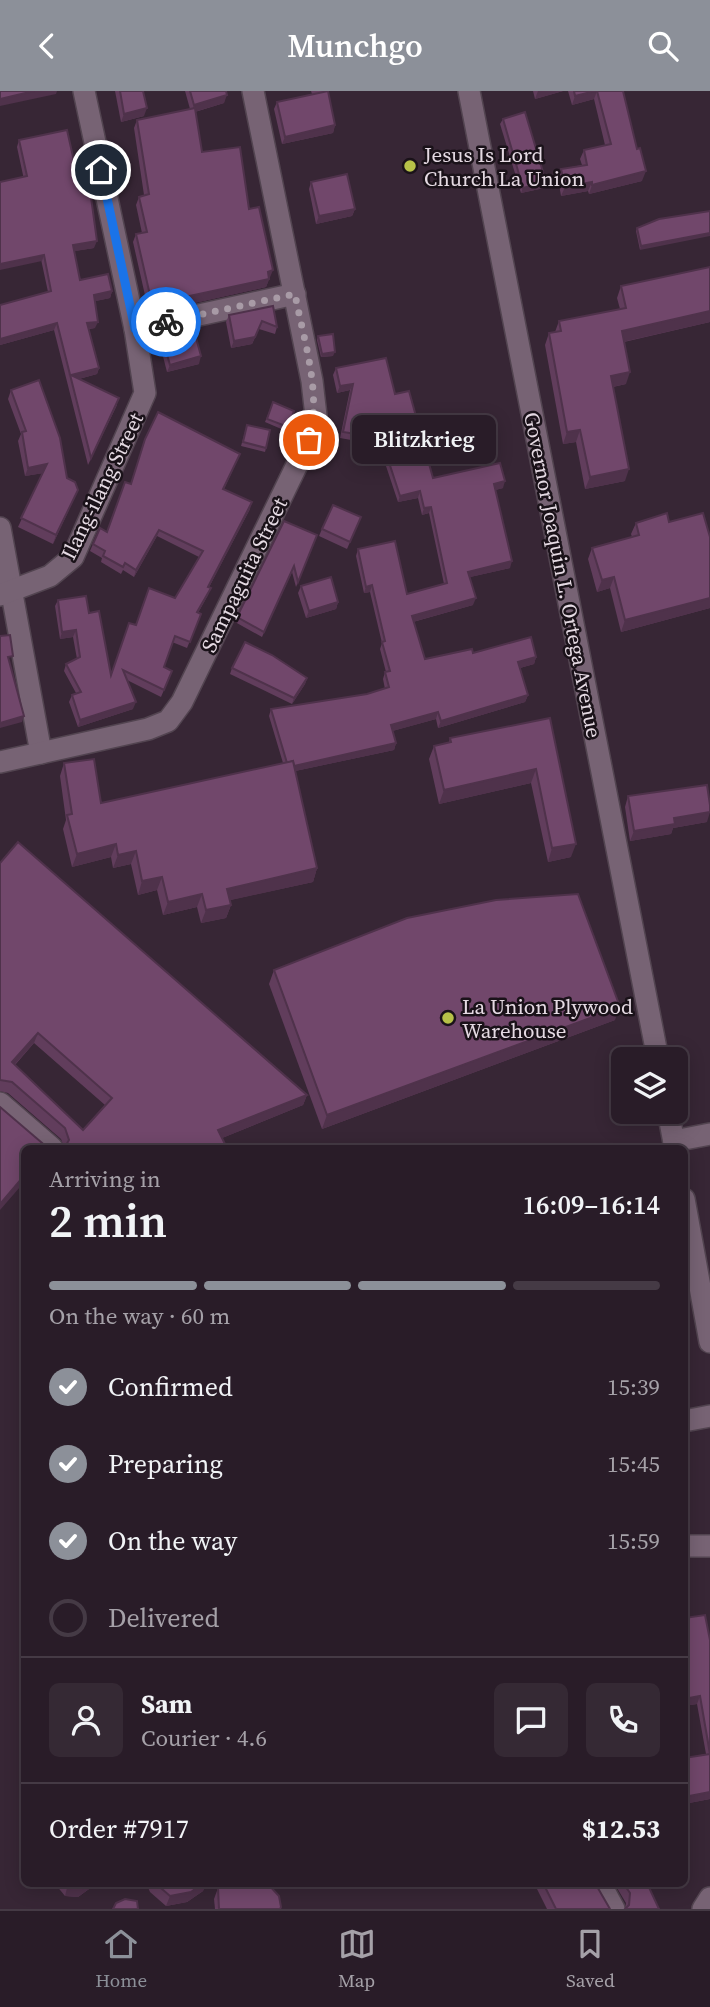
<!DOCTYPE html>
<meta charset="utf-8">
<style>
body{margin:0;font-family:"Source Serif 4",serif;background:#352934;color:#f1f3f6;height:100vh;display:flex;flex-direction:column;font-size:26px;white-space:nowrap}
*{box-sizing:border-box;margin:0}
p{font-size:23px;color:#a5a1a8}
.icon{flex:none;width:38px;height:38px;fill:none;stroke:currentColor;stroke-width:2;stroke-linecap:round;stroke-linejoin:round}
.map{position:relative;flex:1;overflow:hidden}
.details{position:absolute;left:21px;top:1054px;width:667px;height:742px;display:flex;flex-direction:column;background:#291c28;border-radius:10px;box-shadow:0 4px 18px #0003,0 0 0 2px #453a45}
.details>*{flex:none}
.buttons{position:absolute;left:611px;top:956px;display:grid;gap:14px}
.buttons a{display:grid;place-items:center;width:77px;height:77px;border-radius:10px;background:#291c28;box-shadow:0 4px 18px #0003,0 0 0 2px #453a45;font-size:35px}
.pin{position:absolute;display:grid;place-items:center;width:60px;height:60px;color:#fff;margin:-30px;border:4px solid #fff;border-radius:50%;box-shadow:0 2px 7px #0007}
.courier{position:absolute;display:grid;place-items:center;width:70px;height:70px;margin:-35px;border:5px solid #1a73e8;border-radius:50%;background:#fff;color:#222;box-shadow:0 2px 9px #0007}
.bubble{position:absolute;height:49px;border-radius:10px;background:#291c28;box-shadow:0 4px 18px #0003,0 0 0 2px #453a45;font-size:23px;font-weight:600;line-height:49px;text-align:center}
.summary em{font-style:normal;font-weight:600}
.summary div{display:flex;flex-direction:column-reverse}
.summary{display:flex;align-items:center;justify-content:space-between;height:119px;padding:0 28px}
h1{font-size:46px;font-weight:600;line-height:52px}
.bar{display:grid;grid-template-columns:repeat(4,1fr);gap:10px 7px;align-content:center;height:84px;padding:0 28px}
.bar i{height:9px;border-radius:5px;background:#453a45}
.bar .on{background:#8c9099}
.bar p{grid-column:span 4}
.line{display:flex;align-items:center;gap:18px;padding:0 28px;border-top:2px solid #453a45}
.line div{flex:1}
.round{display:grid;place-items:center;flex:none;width:74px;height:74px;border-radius:10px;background:#352934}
ol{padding:0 28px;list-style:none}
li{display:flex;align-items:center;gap:21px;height:77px}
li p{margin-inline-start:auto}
li .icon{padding:7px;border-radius:50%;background:#8c9099;color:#fff;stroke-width:4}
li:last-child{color:#a5a1a8}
li i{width:38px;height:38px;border:4px solid #453a45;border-radius:50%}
header{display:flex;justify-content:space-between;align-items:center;height:91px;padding:0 28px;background:#8c9099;color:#fff;font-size:32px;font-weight:600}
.menu{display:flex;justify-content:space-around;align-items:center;height:98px;border-top:2px solid #453a45;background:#291c28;font-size:19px;color:#a5a1a8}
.menu a{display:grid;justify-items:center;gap:4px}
.menu .on{color:#8c9099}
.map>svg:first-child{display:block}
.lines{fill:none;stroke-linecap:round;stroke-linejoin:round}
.minor-casing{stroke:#524450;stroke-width:24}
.minor{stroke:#776374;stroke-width:21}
.wall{fill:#613d5c;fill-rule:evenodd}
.shaded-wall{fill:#4f324b}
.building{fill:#71476b;stroke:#4f324b;stroke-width:2;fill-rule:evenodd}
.done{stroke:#a89ba6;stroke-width:7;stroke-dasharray:0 12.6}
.route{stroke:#1a73e8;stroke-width:9}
.poi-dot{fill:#b7c148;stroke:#1a1219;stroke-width:2.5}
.labels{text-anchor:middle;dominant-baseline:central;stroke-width:5;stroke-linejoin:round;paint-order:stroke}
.poi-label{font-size:21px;fill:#e5dae3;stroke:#1a1219;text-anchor:start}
.street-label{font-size:21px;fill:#e5dae3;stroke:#1a1219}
</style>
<header><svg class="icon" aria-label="back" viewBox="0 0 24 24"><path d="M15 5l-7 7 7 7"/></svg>Munchgo<svg class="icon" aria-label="search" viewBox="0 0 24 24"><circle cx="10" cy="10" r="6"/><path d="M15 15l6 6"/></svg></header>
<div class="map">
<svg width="710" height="1818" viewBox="0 0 710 1818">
<rect width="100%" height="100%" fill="#372635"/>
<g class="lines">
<g class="minor-casing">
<g id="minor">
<path d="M469,0L658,968"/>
<path d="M135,238L295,203"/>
<path d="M0,437L41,662"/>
<path d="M0,504L50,485L73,466L145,302L135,238L84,0"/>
<path d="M0,671L148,638L168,630L182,611L309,349L316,325L312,290L253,0"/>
<path d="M0,1012L52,1057"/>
<path d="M668,1020L675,1057"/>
<path d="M674,1050L710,1043"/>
<path d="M684,1108L710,1251"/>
<path d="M684,1330L710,1325"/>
<path d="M684,1455H710"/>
<path d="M600,1792L614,1818"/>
<path d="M703,1818L710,1807"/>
</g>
</g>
<use href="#minor" class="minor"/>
</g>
<g class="wall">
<path d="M115,0H143L144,25L121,31Z"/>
<path d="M185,0H226L224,12L195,21L202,61L249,118L270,188H269L266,196L149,222L133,151L136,143L142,142L136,114L139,106L144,104L134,37L137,29L190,18Z"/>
<path d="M311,0H329H328L335,34L333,42L282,53L274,18L277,11L312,3Z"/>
<path d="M533,0H563L535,8Z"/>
<path d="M568,0H623L642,90L589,103L588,100L561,105L558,87L561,78L582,74L580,68L584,59L605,54L594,8L572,14Z"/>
<path d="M503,28L546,91L544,97L521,102L500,33Z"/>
<path d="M19,49L94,157L74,160L80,189L112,200L110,207L95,210V237L89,238L99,277L97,283L79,288L117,314L88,374L54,239L0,254V214L48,201L17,56Z"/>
<path d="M311,91L355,118L352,125L316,133L309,98Z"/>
<path d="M659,128L640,159L636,140L637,137Z"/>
<path d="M710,176V231L624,251L626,293L613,296L625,390L585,398L576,351L563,353L545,254L549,242L555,241L559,230L620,218L617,207L621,195Z"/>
<path d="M273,215L277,236L275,243L259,238L252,253L231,257L226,231L229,224Z"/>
<path d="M160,239L199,273L167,281L158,246Z"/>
<path d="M318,245L333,265L321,266L317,249Z"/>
<path d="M336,277L395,303L433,387L503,397L495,399L510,477L470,486L473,514L413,531L425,568L473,562L536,566L534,573L520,577L528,604L525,611L438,637L436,628L392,640L396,652L394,659L295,680L317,777L313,791L230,809L231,814L226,827L201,832L197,816L163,824L157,799L138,804L131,773L113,777L111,766L72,776L63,738L66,729L60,685L64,672L101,712L283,672L269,625L271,618L367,603L385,598L383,588L385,581H386L380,558L382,552L370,501L364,502L356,465L358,458L407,503L444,493L429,422L422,424L418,407L398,411L379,354L340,347L350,299L337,302L333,284Z"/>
<path d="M11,299L67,387L78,399L53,453L18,436L43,382L25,385L18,350L21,343L8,308Z"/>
<path d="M273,311L294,320L286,340L265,331Z"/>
<path d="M247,334L266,357L265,361L241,355Z"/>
<path d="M237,370L224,398L250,418L209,496L208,504L198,522L201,523L187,557L172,551L164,576L172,580L161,606L127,589L133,618L78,636L69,611L72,604L76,602L64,580L66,573L77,568L73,546L60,548L55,515L58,509L89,522L111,584L136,534L175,507L199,466L157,445L134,486L123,479L121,483L101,471L102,467L90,460L93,453L107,441L131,393Z"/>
<path d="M361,426L347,458L319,445L322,438Z"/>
<path d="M669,431L710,446V517L621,541L610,497L597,501L588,468L592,457L632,446L631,443L636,432Z"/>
<path d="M317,444L296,496L292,481L262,546L235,531L237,526Z"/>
<path d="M301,495L338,511L336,518L306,527L298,502Z"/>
<path d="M232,577L307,587L305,593L292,613L230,583Z"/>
<path d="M550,627L571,766L548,771L531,692L439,713L429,668L434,655L449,651L450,647Z"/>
<path d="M628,705L707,731L673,737L671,743L630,750L625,716Z"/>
<path d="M0,772L307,1004L303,1014L222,1047L64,1056L61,1048L8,1002L0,1000ZM34,952L105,1014L83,1039L15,974Z"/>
<path d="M274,879L615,929L322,1038L269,893Z"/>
<path d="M24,1057V1101L20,1096Z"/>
<path d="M684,1527L710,1549V1708L684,1713V1667L706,1663L697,1613L684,1615Z"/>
<path d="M56,1792H91L89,1798L78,1806L65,1805L56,1794Z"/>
<path d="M146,1792H206L203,1800L187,1811L166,1815L150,1801Z"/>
<path d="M534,1792H595L610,1818H547Z"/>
<path d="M614,1792H647L625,1818L626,1812Z"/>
<path d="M218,1797L280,1818H215L214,1808Z"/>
</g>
<g class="shaded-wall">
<path d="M34,0H57L56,3L0,15V8Z"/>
<path d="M538,0H563L535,8Z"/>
<path d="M595,0H597L594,8L572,14L575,5Z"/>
<path d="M227,4L224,12L191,22L194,14Z"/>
<path d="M147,17L144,25L121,31L124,23Z"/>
<path d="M335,34L333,42L282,53L285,46Z"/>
<path d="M646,80L642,90L589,103L592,94Z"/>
<path d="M546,91L544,97L521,102L523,97Z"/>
<path d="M592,91L588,100L561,105L565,96Z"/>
<path d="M355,118L352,125L316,133L319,125Z"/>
<path d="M710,142V145L640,159L641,155Z"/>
<path d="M97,150L94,157L70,161L73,154Z"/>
<path d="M44,164L42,170L0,179V173Z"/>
<path d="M273,179L266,196L149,222L152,213Z"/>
<path d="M112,200L110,207L92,211L94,204Z"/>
<path d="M710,220V231L618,252L622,240Z"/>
<path d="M262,230L252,253L231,257L234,250Z"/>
<path d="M98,231L95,237L85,238L87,232Z"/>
<path d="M57,232L54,239L0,254V248Z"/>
<path d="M335,261L333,265L321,266L322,263Z"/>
<path d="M201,265L199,273L167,281L170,274Z"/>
<path d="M99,277L97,283L71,290V284Z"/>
<path d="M630,281L626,293L607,297L611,285Z"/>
<path d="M353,293L350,299L337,302L340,295Z"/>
<path d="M580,339L576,351L563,353L567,341Z"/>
<path d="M47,373L44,382L25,385L28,377Z"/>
<path d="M629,378L625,390L585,398L590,386Z"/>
<path d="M505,390L503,397L492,400L494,393Z"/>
<path d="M78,399L74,408L53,453L56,444Z"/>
<path d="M420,400L418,407L398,411L400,405Z"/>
<path d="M252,411L250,418L206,502L208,496Z"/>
<path d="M431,416L429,422L422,424L424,417Z"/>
<path d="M159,439L157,445L134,486L136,479Z"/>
<path d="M512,470L510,477L466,487L468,481Z"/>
<path d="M614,486L610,497L597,501L602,489Z"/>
<path d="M372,494L370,501L364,502L366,496Z"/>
<path d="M211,497L208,504L194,528L197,521Z"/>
<path d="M476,507L473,514L409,532L412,525Z"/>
<path d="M710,507V517L621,541L625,529Z"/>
<path d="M338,511L336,518L306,527L309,520Z"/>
<path d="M76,539L73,546L60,548L62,541Z"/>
<path d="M536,566L534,573L516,578L518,571Z"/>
<path d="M307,587L305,593L292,613L294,607Z"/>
<path d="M528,604L525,611L438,637L441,630Z"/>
<path d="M136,611L133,618L78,636L80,629Z"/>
<path d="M438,621L436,628L389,641L391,634Z"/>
<path d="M24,625L22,631L0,637V632Z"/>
<path d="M396,652L394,659L286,682L289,676Z"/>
<path d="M536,678L531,692L439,713L444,699Z"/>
<path d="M710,721L707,731L673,737L671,743L630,750L634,740L674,727Z"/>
<path d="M116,753L111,766L72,776L77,763Z"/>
<path d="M576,753L571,766L548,771L552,757Z"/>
<path d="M136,760L131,773L113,777L118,764Z"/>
<path d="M317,777L313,791L222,811L227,798Z"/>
<path d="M162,786L157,799L138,804L142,790Z"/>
<path d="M202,803L197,816L163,824L168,811Z"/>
<path d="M231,814L226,827L201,832L206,819Z"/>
<path d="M620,916L615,929L322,1038L327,1024Z"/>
<path d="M38,942L34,952L8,981L12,971Z"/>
<path d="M307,1004L303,1014L215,1050L218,1039Z"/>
<path d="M23,1086L20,1096L0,1119V1113Z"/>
<path d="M700,1605L697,1613L684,1615V1608Z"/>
<path d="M710,1701V1708L684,1713V1706Z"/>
<path d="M91,1792L89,1798L78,1806L65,1805L67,1797Z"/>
<path d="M203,1792H206L203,1800L187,1811L166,1815L170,1805Z"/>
</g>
<g class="building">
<path d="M0,0H34L0,8Z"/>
<path d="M120,0H143L147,17L124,23Z"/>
<path d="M190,0H226L227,4L194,14Z"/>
<path d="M328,0L335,34L285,46L277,11Z"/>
<path d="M574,0H595L575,5Z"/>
<path d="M597,0H623L637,58L640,57L646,80L592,94V91L565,96L561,78L587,74L584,59L611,53Z"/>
<path d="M195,17L202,61L240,56L249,118L259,116L273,179L268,181L269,188L152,213L136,143L147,141L139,106L149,103L137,29Z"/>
<path d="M525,21L546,91L523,97L503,28Z"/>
<path d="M67,39L76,79L87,77L97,150L73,154L80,189L108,183L112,200L94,204L98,231L87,232L99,277L71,284L119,307L91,367L57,232L0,248V214L51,200L44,164L0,173V91L27,85L19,49Z"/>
<path d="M347,83L355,118L319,125L311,91Z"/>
<path d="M710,120V142L641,155L637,137L659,128Z"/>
<path d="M710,176V220L622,240L630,281L611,285L629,378L590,386L580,339L567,341L549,242L561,240L559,230L626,217L621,195Z"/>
<path d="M273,215L277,236L262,230L255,246L234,250L229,224Z"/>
<path d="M192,232L201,265L170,274L160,239Z"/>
<path d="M333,243L335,261L322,263L318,245Z"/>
<path d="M386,267L395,303L409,300L433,387L500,372L505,390L494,393L512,470L468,481L476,507L412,525L425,568L472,558L473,562L531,546L536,566L518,571L528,604L441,630L438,621L391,634L396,652L294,675L293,670L287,672L271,618L367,603L389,596L385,581L390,580L382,551L385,550L372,494L366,496L358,458L395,450L407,503L447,492L431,416L424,417L420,400L400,405L381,347L343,341L353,293L340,295L336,277Z"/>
<path d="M39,289L60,347L67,387L75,391L78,399L56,444L21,427L47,373L28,377L22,341L26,340L11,299Z"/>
<path d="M273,311L294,320L288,336L267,328Z"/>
<path d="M158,321L240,363L223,398L252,411L208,496L211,497L197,521L201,523L190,551L175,545L164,576L172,580L164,599L123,579L136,611L80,629L72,604L81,601L66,573L80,566L76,539L62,541L58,509L86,505L89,522L99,520L111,584L129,532L136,534L149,497L175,507L203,460L159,439L136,479L125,472L123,476L103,465L105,460L93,453L100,437L107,441L125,391L131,393L145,348Z"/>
<path d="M247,334L270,339L266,357L243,351Z"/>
<path d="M333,414L361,426L350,451L322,438Z"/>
<path d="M667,422L669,431L703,422L710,446V507L625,529L614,486L602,489L592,457L639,444L636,432Z"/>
<path d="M284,430L317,444L298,491L294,475L264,541L237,526Z"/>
<path d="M331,486L338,511L309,520L301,495Z"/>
<path d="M10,544L13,565L8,566L24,625L0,632V545Z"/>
<path d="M245,551L272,564L307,587L294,607L232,577Z"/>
<path d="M550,627L576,753L552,757L536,678L444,699L434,655L451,651L450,647Z"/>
<path d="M94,668L101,712L293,670L317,777L227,798L231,814L206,819L202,803L168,811L162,786L142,790L136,760L118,764L116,753L77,763L67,724L72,723L64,672Z"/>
<path d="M707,694L710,714V721L674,727L675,733L634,740L628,705Z"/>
<path d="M18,751L307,1004L218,1039L227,1057H62L65,1056L69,1049L65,1037L12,991L0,989V772ZM38,942L112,1007L83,1039L12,971Z"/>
<path d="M578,803L620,916L327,1024L274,879L407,827L496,809Z"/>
<path d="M0,1016L48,1057H24V1087L23,1086L0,1113Z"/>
<path d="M705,1524L710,1549V1701L684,1706V1667L710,1663L700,1605L684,1608V1527Z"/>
<path d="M63,1792H91L80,1799L67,1797Z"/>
<path d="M155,1792H203L191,1801L170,1805Z"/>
<path d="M228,1792H267L279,1805L281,1816L280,1818H219L218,1797Z"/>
<path d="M543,1792H595L610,1818H556Z"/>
<path d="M623,1792H647L659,1818H625L629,1814L630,1802Z"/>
<path d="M125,1808L137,1810L138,1818H113L116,1812Z"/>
</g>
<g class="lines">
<path class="done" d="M166,231L295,203C304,251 322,302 309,349"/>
<path class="route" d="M101,79L135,238L166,231"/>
</g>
<g class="poi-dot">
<circle cx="410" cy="75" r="7"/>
<circle cx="448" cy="927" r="7"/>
</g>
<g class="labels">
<g class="poi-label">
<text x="424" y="63">Jesus Is Lord<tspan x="424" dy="24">Church La Union</tspan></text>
<text x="462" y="915">La Union Plywood<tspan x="462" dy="24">Warehouse</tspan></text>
</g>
<g class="street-label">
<text transform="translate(102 395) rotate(-64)">Ilang-ilang Street</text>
<text transform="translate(244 484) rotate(-64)">Sampaguita Street</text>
<text transform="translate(563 484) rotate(79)">Governor Joaquin L. Ortega Avenue</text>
</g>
</g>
</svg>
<div class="buttons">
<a><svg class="icon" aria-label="layers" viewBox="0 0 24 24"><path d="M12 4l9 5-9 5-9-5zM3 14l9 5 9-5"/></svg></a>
</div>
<div class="pin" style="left:309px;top:349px;background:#ea580c"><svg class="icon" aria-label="bag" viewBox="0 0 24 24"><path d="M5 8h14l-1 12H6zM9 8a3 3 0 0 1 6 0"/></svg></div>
<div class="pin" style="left:101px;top:79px;background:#1f2937"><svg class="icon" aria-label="home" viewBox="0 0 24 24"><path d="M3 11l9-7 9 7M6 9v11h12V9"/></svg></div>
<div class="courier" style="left:166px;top:231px"><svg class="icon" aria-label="bike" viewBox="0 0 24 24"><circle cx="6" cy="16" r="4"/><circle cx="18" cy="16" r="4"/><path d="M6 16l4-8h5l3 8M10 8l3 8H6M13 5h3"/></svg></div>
<div class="bubble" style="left:352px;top:324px;width:144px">Blitzkrieg</div>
<section class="details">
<div class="summary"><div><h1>2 min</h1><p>Arriving in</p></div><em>16:09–16:14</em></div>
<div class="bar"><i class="on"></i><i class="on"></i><i class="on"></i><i></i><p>On the way · 60 m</p></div>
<ol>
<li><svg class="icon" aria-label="check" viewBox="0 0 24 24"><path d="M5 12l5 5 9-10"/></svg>Confirmed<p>15:39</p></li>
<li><svg class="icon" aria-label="check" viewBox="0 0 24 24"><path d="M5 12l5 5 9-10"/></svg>Preparing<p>15:45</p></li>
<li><svg class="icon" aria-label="check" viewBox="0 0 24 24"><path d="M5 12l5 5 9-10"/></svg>On the way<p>15:59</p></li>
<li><i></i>Delivered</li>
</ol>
<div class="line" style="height:126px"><a class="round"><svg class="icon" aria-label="person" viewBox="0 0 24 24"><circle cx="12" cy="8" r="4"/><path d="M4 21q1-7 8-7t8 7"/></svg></a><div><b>Sam</b><p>Courier · 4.6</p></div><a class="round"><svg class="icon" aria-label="chat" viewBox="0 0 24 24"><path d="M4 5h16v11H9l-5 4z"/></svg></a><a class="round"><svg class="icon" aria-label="phone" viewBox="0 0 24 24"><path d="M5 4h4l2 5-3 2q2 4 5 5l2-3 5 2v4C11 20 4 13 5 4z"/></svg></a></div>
<div class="line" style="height:91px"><div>Order #7917</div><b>$12.53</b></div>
</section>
</div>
<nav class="menu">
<a class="on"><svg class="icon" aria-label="home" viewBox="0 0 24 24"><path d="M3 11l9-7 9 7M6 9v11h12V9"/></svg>Home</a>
<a><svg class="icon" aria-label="map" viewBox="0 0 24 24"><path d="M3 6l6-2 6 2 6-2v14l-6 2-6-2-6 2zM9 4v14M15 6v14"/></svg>Map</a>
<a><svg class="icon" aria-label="saved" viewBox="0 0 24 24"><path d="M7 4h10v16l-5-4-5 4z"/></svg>Saved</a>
</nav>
